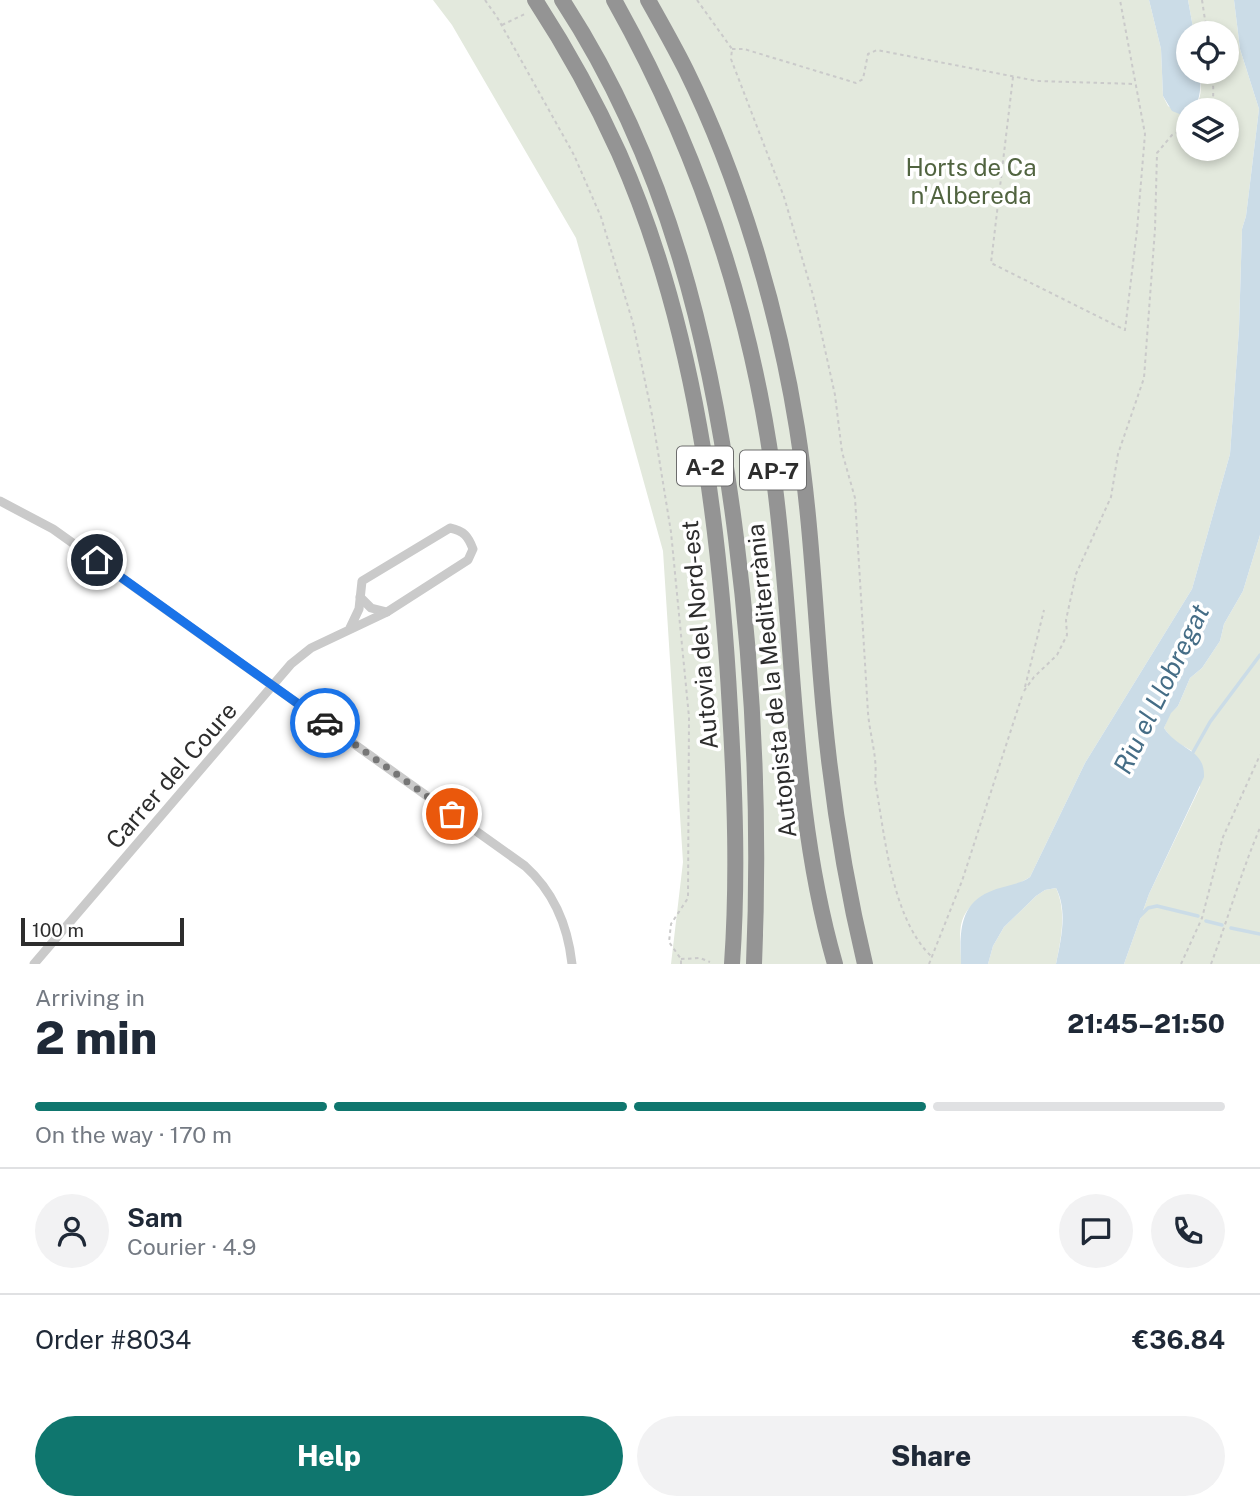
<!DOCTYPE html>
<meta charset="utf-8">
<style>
body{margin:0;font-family:"Public Sans",sans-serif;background:#f2f2f3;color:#1f2937;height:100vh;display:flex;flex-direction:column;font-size:26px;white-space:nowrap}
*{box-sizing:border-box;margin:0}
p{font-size:23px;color:#747a83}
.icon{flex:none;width:38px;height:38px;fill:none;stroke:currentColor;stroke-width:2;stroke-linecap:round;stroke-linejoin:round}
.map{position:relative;height:964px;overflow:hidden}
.details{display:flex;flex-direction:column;background:#fff;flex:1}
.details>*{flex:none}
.buttons{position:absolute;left:1176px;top:21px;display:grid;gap:14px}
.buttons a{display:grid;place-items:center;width:63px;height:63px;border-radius:50%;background:#fff;box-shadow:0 4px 10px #0003;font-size:35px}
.scale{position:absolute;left:21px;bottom:18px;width:163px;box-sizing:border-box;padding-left:7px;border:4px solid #2d2d2d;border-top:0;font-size:19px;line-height:24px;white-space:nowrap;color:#2d2d2d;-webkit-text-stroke:5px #fff;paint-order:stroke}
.pin{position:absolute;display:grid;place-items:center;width:60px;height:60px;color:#fff;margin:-30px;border:4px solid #fff;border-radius:50%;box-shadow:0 2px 7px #0007}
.courier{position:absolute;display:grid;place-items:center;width:70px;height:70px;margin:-35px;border:5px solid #1a73e8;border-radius:50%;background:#fff;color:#222;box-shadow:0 2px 9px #0007}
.head em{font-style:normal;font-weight:800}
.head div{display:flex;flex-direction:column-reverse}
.head{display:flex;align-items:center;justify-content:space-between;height:119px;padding:0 35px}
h1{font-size:46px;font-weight:800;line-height:52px}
.bar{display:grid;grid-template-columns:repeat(4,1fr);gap:10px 7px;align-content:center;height:84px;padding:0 35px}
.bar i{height:9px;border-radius:5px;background:#e0e1e3}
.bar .selected{background:#0f766e}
.bar p{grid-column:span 4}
.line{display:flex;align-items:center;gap:18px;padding:0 35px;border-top:2px solid #e0e1e3}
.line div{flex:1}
.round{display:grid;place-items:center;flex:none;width:74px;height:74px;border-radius:37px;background:#f2f2f3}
.cta{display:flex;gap:14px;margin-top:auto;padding:14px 35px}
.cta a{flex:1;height:80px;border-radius:42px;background:#0f766e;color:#fff;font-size:28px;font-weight:800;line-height:80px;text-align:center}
.cta a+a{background:#f2f2f3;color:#1f2937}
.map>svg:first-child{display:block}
.green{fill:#e3e9dd}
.water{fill:#cbdce7}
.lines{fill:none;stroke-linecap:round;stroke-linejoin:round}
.stream{stroke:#cbdce7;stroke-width:3.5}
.path{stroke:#cacaca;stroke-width:2;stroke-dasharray:3.5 3.5;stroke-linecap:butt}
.street{stroke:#cacaca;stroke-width:9}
.highway{stroke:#949494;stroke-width:16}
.done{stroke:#767676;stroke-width:7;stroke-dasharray:0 12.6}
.route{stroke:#1a73e8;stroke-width:9}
.labels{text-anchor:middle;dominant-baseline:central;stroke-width:7;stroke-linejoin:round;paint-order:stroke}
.shield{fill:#fff;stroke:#6c6c6c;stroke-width:2}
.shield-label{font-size:23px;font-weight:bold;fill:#2d2d2d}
.park-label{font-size:24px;fill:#516440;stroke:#fff}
.street-label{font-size:24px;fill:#2d2d2d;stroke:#fff}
.water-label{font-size:26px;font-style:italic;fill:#456d86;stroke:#fff}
</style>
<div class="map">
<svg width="1260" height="964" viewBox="0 0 1260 964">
<rect width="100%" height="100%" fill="#fff"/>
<g class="green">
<path d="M433,0H1149L1161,49L1163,96L1168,106L1182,115L1188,113V149H1227V110H1192C1203,100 1201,86 1200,72H1227V33H1194L1188,0H1234L1240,49L1259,109L1246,216L1242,229L1239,329L1230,454L1192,589L1085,763L1030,877C1006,893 968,892 961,925C959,937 961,952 961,964H671L683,862L663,551L576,238L452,25Z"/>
<path d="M1260,535V964H1124L1149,894L1200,787L1192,751L1173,740L1164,728L1170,713L1178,706L1190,678L1202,668L1220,641L1224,624L1243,591Z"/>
<path d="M1056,888C1067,912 1061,939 1056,964H988L993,946L1004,927L1036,896L1045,890Z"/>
</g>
<g class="water">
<path d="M1149,0H1188L1194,33H1188V72H1200C1201,92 1201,108 1182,115L1172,111L1163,96L1161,49Z"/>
<path d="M1234,0H1260V535L1243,591L1224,624L1220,641L1202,668L1190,678L1178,706L1171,713L1164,728C1179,751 1205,748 1204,777L1149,894L1124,964H1056C1061,940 1068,911 1056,888L1045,890L1036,896L1004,927L993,946L988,964H961C960,936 958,905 989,892C1003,885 1017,886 1030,877L1085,763L1192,589L1230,454L1239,329L1242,229L1246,216L1259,109L1240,49Z"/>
</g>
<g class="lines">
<g class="stream">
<path d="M1192,754L1210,722L1260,655"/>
<path d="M1139,917L1148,908L1157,906L1198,916"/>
<path d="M1206,921L1222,925"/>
<path d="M1231,928L1260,934"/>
</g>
<g class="path">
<path d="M485,0L497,17L574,155L601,217L633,323L652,415L671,532L689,717L688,898L671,924L669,942L681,959V964"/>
<path d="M697,0L732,49L731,59L784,197L813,295L835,395L842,452L855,498L868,713C870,736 878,759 875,781C885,835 891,917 931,956"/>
<path d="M1202,0L1207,33"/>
<path d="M502,25L525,14"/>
<path d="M732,49H744L856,83L863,79L868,54L877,50L1037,81L1135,84"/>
<path d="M1013,77L991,263L1125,330L1137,230L1145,134L1120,0"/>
<path d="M1210,110C1215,99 1213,84 1212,72"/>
<path d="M1025,687L1044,610"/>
<path d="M1024,691L1034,677L1057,655L1067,635L1066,620L1076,574L1111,497L1118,454L1144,378L1155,229L1157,153L1172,135L1188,128"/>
<path d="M681,959L700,958L710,962"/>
<path d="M929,964L962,881L1023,693"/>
<path d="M1181,964L1202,918L1223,837L1260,755"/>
<path d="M1211,964C1228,919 1241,872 1260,828"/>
</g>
<g class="street">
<path d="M0,501L53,529L525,866C554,892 568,927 572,964"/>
<path d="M360,597L371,608L387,612"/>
<path d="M34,964L291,664L311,648L387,612L468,560L473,549C468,536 464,531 450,528L362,581L359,609L350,628"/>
</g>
<g class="highway">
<path d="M535,0C567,49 595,100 619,153C695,325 720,525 730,710C735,795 738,879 732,964"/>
<path d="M562,0C669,164 712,346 736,538C754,680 760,821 754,964"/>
<path d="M614,0C696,146 750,306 773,472C796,636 789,804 835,964"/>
<path d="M648,0C661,23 674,46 686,70C739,178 778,309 797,428C812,523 815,618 824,713C832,798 845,881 865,964"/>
</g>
</g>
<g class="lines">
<path class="done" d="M325,723L452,814"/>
<path class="route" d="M97,560L325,723"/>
</g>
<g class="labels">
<g class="shield">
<rect x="677" y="446.5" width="56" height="39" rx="5"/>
<rect x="740" y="450.5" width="66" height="39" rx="5"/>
</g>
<g class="shield-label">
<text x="705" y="466">A-2</text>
<text x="773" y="470">AP-7</text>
</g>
<g class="park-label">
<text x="971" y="167">Horts de Ca<tspan x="971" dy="28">n'Albereda</tspan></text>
</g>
<g class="street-label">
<text transform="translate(699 635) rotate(-95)">Autovia del Nord-est</text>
<text transform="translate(771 681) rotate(-96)">Autopista de la Mediterrània</text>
<text transform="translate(171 775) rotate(-49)">Carrer del Coure</text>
</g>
<g class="water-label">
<text transform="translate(1161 689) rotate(-64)">Riu el Llobregat</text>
</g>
</g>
</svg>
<div class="buttons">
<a><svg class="icon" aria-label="locate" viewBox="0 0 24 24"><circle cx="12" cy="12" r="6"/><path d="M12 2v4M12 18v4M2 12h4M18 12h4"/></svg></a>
<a><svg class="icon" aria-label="layers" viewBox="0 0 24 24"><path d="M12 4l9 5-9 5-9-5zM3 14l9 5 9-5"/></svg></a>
</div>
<div class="scale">100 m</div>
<div class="pin" style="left:452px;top:814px;background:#ea580c"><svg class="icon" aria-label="bag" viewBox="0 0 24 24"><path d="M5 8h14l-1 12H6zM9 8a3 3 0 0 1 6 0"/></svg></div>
<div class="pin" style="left:97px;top:560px;background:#1f2937"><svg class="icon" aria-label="home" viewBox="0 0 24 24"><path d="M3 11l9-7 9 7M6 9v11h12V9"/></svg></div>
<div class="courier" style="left:325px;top:723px"><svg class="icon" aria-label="car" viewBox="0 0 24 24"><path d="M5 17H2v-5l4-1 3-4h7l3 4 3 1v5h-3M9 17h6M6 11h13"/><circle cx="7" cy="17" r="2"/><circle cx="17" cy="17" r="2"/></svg></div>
</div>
<section class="details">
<div class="head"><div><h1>2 min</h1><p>Arriving in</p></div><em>21:45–21:50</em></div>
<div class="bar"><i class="selected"></i><i class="selected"></i><i class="selected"></i><i></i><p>On the way · 170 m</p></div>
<div class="line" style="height:126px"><a class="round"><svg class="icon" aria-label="person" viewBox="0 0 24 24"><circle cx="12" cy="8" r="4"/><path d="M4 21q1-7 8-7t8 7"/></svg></a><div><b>Sam</b><p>Courier · 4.9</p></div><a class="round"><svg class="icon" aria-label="chat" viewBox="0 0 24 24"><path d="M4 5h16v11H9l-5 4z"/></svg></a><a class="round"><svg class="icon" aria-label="phone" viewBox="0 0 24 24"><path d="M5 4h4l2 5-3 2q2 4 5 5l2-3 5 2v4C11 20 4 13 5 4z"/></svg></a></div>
<div class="line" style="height:91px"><div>Order #8034</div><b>€36.84</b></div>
<div class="cta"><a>Help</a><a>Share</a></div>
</section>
